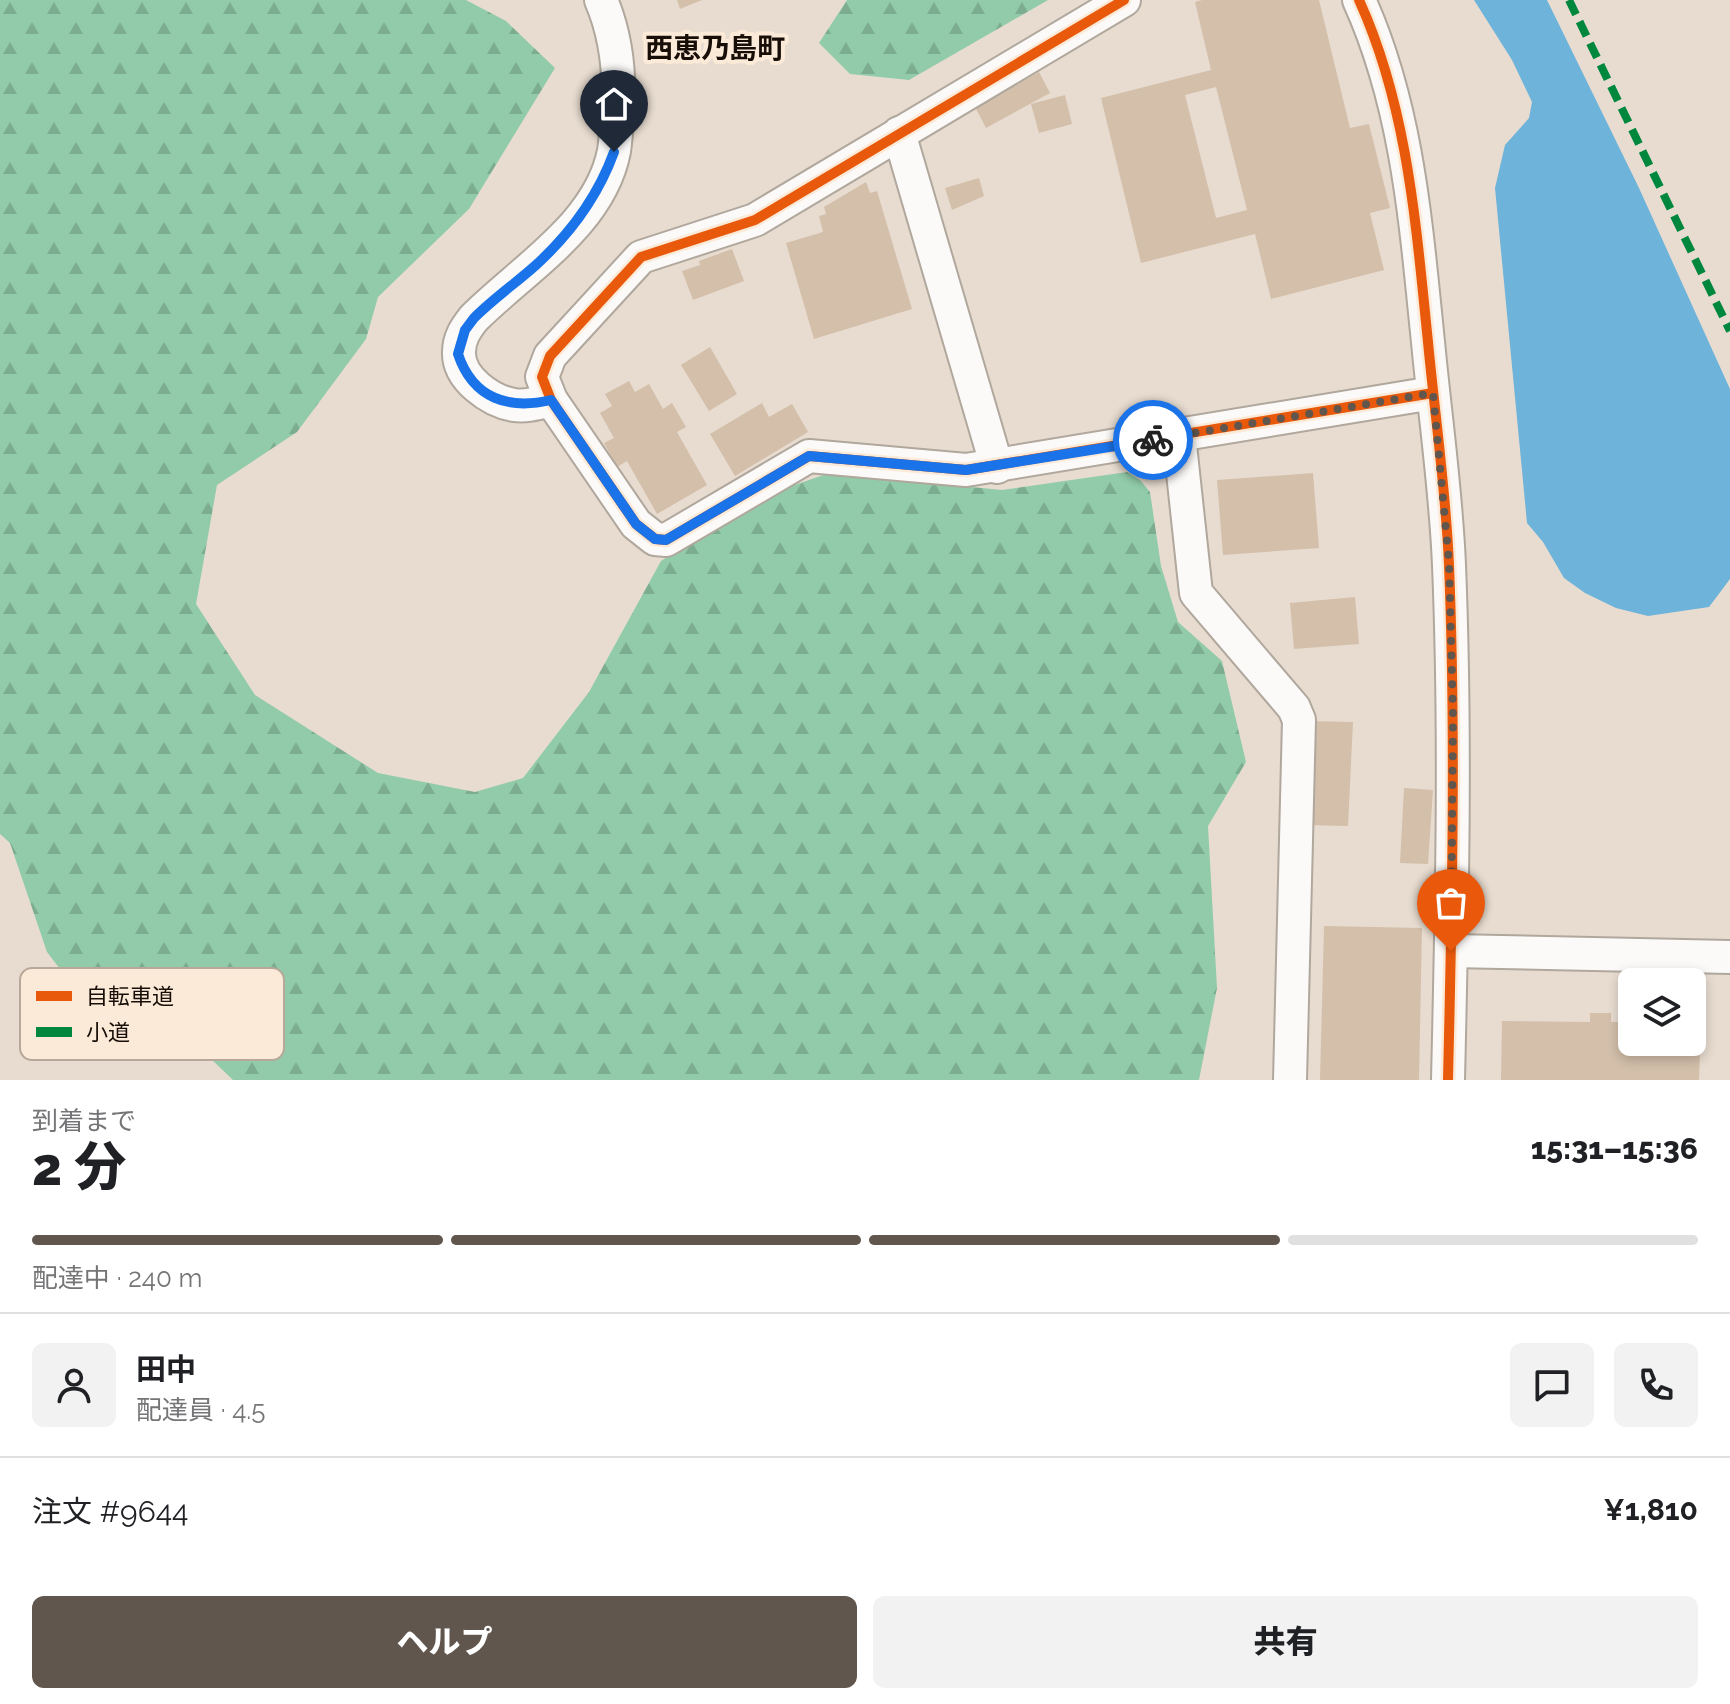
<!DOCTYPE html>
<html lang="ja">
<meta charset="utf-8">
<style>
body{margin:0;font-family:Raleway,"Noto Sans JP",sans-serif;background:#f2f2f2;color:#202124;height:100vh;display:flex;flex-direction:column;font-size:30px;white-space:nowrap}
*{box-sizing:border-box;margin:0}
p{font-size:26px;color:#757577}
.icon{flex:none;width:44px;height:44px;fill:none;stroke:currentColor;stroke-width:2;stroke-linecap:round;stroke-linejoin:round}
.map{position:relative;height:1080px;overflow:hidden}
.sheet{display:flex;flex-direction:column;background:#fff;flex:1}
.sheet>*{flex:none}
.fabs{position:absolute;left:1618px;top:968px;display:grid;gap:16px}
.fabs a{display:grid;place-items:center;width:88px;height:88px;border-radius:12px;background:#fff;box-shadow:0 4px 12px #0003;font-size:40px}
.pin{position:absolute;display:grid;place-items:center;width:68px;height:68px;color:#fff;margin:-82px -34px;border-radius:50% 50% 50% 0;rotate:-45deg;box-shadow:0 0 8px #0007}
.pin .icon{rotate:45deg}
.courier{position:absolute;display:grid;place-items:center;width:80px;height:80px;margin:-40px;border:6px solid #1a73e8;border-radius:50%;background:#fff;color:#222;box-shadow:0 2px 10px #0007}
.headline em{font-style:normal;font-weight:800}
.headline div{display:flex;flex-direction:column-reverse}
.headline{display:flex;align-items:center;justify-content:space-between;height:136px;padding:0 32px}
h1{font-size:52px;font-weight:800;line-height:60px}
.bar{display:grid;grid-template-columns:repeat(4,1fr);gap:12px 8px;align-content:center;height:96px;padding:0 32px}
.bar i{height:10px;border-radius:6px;background:#e0e0e0}
.bar .active{background:#60564d}
.bar p{grid-column:span 4}
.line{display:flex;align-items:center;gap:20px;padding:0 32px;border-top:2px solid #e0e0e0}
.line div{flex:1}
.round{display:grid;place-items:center;flex:none;width:84px;height:84px;border-radius:12px;background:#f2f2f2}
.cta{display:flex;gap:16px;margin-top:auto;padding:16px 32px}
.cta a{flex:1;height:92px;border-radius:12px;background:#60564d;color:#fff;font-size:32px;font-weight:800;line-height:92px;text-align:center}
.cta a+a{background:#f2f2f2;color:#202124}
.map>svg:first-child{display:block}
.forest{fill:url(#forest-firs)}
.water{fill:#6eb3da}
.building{fill:#d3bfaa;fill-rule:evenodd}
.lines{fill:none;stroke-linecap:round;stroke-linejoin:round}
.minor-casing{stroke:#b0a79d;stroke-width:36}
.minor{stroke:#fcfaf8;stroke-width:32}
.quiet{stroke:#00873e;stroke-width:8;stroke-dasharray:16 8;stroke-linecap:butt}
.cycleway-casing{stroke:#fcead8;stroke-width:15}
.cycleway{stroke:#e8590c;stroke-width:10}
.done{stroke:#60564d;stroke-width:8;stroke-dasharray:0 14.4}
.route{stroke:#1a73e8;stroke-width:10}
.labels{text-anchor:middle;dominant-baseline:central;stroke-width:8;stroke-linejoin:round;paint-order:stroke}
.quarter-label{font-size:28px;font-weight:bold;fill:#160e07;stroke:#fcead8}
.key{fill:#fcead8;stroke:#b7a899;stroke-width:2}
.key-label{font-size:22px;fill:#160e07}
</style>
<div class="map">
<svg width="1730" height="1080" viewBox="0 0 1730 1080">
<defs>
<pattern id="forest-firs" width="22" height="20" patternUnits="userSpaceOnUse" patternTransform="scale(2)"><rect width="22" height="20" fill="#91cba9"/><path d="M5 1l3.5 6h-7zM16 11l3.5 6h-7z" fill="#7cad90"/></pattern>
</defs>
<rect width="100%" height="100%" fill="#e8dcd0"/>
<g class="forest">
<path d="M0,0H466L506,21L555,68L469,209L378,297L366,339L297,432L217,485L196,604L255,695L378,773L475,792L523,778L589,692L661,561L769,494L829,473L1002,490L1127,472L1140,480L1150,492L1161,566L1178,622L1222,661L1246,762L1208,826L1217,988L1199,1080H233L209,1057L105,1028L47,952L10,843L0,834Z"/>
<path d="M847,0H1048L909,80L850,74L819,43Z"/>
</g>
<path class="water" d="M1474,0H1547L1639,188L1730,389V579L1709,607L1648,616L1616,608L1585,593L1564,578L1543,542L1527,523L1495,188L1505,145L1529,118L1532,102L1512,60Z"/>
<g class="building">
<path d="M677,0H702L680,9Z"/>
<path d="M1202,0H1319L1350,128L1369,124L1390,208L1370,213L1384,270L1271,299L1255,234L1141,263L1101,98L1211,70L1195,2ZM1216,87L1247,210L1216,218L1185,95Z"/>
<path d="M1039,72L1050,93L986,128L971,99L991,88L995,96Z"/>
<path d="M1065,95L1072,124L1039,133L1031,104Z"/>
<path d="M979,178L984,196L952,210L945,188Z"/>
<path d="M866,182L870,193L877,191L912,309L814,339L786,243L823,232L819,216L826,214L824,207Z"/>
<path d="M732,249L744,281L693,300L682,271L700,265L699,261Z"/>
<path d="M710,347L737,394L709,411L681,365Z"/>
<path d="M629,381L635,392L649,384L663,409L672,403L686,427L677,432L707,485L657,514L627,461L617,467L604,443L614,438L600,413L612,406L605,394Z"/>
<path d="M762,403L769,417L792,404L808,432L735,476L710,434Z"/>
<path d="M1313,473L1319,548L1223,555L1217,480Z"/>
<path d="M1355,597L1359,644L1294,649L1290,603Z"/>
<path d="M1308,721L1353,722L1348,826L1303,825Z"/>
<path d="M1404,788L1433,790L1428,864L1400,863Z"/>
<path d="M1324,926L1422,928L1419,1080H1320Z"/>
<path d="M1692,990L1705,991L1704,1027H1701L1699,1080H1501L1502,1021L1590,1022V1013H1611V1022H1632V1042H1692Z"/>
</g>
<g class="lines">
<g class="minor-casing">
<g id="minor">
<path d="M1124,0L755,220L641,257L550,356L542,377L551,400L636,524L655,539L666,540L809,456L966,470L1433,393"/>
<path d="M1359,0C1408,108 1416,226 1428,342C1435,416 1446,491 1449,565C1456,737 1452,909 1448,1080"/>
<path d="M899,133L997,467"/>
<path d="M551,400C539,403 526,407 514,405C490,401 458,378 459,352C459,338 466,328 474,318C523,269 600,224 614,151C616,137 617,122 618,108C620,70 616,35 601,0"/>
<path d="M1179,436L1196,593L1294,708L1299,720L1290,1080"/>
<path d="M1451,951L1730,957"/>
</g>
</g>
<use href="#minor" class="minor"/>
<path class="quiet" d="M1569,0L1730,331"/>
<g class="cycleway-casing">
<g id="cycleway">
<path d="M1124,0L755,220L641,257L550,356L542,377L551,400L636,524L655,539L666,540L809,456L966,470L1433,393"/>
<path d="M1359,0C1408,108 1416,226 1428,342C1435,416 1446,491 1449,565C1456,737 1452,909 1448,1080"/>
</g>
</g>
<use href="#cycleway" class="cycleway"/>
</g>
<g class="lines">
<path class="done" d="M1153,440L1433,393L1449,562L1453,715L1451,951"/>
<path class="route" d="M614,152C598,196 571,233 536,265C516,283 494,298 474,318L465,330L458,354C473,399 509,410 551,400L636,524L655,539L666,540L809,456L966,470L1153,440"/>
</g>
<g class="labels">
<g class="quarter-label">
<text x="715" y="48">西恵乃島町</text>
</g>
</g>
<rect x="20" y="968" width="264" height="92" rx="12" class="key"/>
<rect x="36" y="991" width="36" height="10" fill="#e8590c"/>
<rect x="36" y="1027" width="36" height="10" fill="#00873e"/>
<g class="key-label">
<text x="86" y="1004">自転車道</text>
<text x="86" y="1040">小道</text>
</g>
</svg>
<div class="fabs">
<a><svg class="icon" aria-label="layers" viewBox="0 0 24 24"><path d="M12 4l9 5-9 5-9-5zM3 14l9 5 9-5"/></svg></a>
</div>
<div class="pin" style="left:1451px;top:951px;background:#ea580c"><svg class="icon" aria-label="bag" viewBox="0 0 24 24"><path d="M5 8h14l-1 12H6zM9 8a3 3 0 0 1 6 0"/></svg></div>
<div class="pin" style="left:614px;top:152px;background:#1f2937"><svg class="icon" aria-label="home" viewBox="0 0 24 24"><path d="M3 11l9-7 9 7M6 9v11h12V9"/></svg></div>
<div class="courier" style="left:1153px;top:440px"><svg class="icon" aria-label="bike" viewBox="0 0 24 24"><circle cx="6" cy="16" r="4"/><circle cx="18" cy="16" r="4"/><path d="M6 16l4-8h5l3 8M10 8l3 8H6M13 5h3"/></svg></div>
</div>
<section class="sheet">
<div class="headline"><div><h1>2 分</h1><p>到着まで</p></div><em>15:31–15:36</em></div>
<div class="bar"><i class="active"></i><i class="active"></i><i class="active"></i><i></i><p>配達中 · 240 m</p></div>
<div class="line" style="height:144px"><a class="round"><svg class="icon" aria-label="person" viewBox="0 0 24 24"><circle cx="12" cy="8" r="4"/><path d="M4 21q1-7 8-7t8 7"/></svg></a><div><b>田中</b><p>配達員 · 4.5</p></div><a class="round"><svg class="icon" aria-label="chat" viewBox="0 0 24 24"><path d="M4 5h16v11H9l-5 4z"/></svg></a><a class="round"><svg class="icon" aria-label="phone" viewBox="0 0 24 24"><path d="M5 4h4l2 5-3 2q2 4 5 5l2-3 5 2v4C11 20 4 13 5 4z"/></svg></a></div>
<div class="line" style="height:104px"><div>注文 #9644</div><b>¥1,810</b></div>
<div class="cta"><a>ヘルプ</a><a>共有</a></div>
</section>
